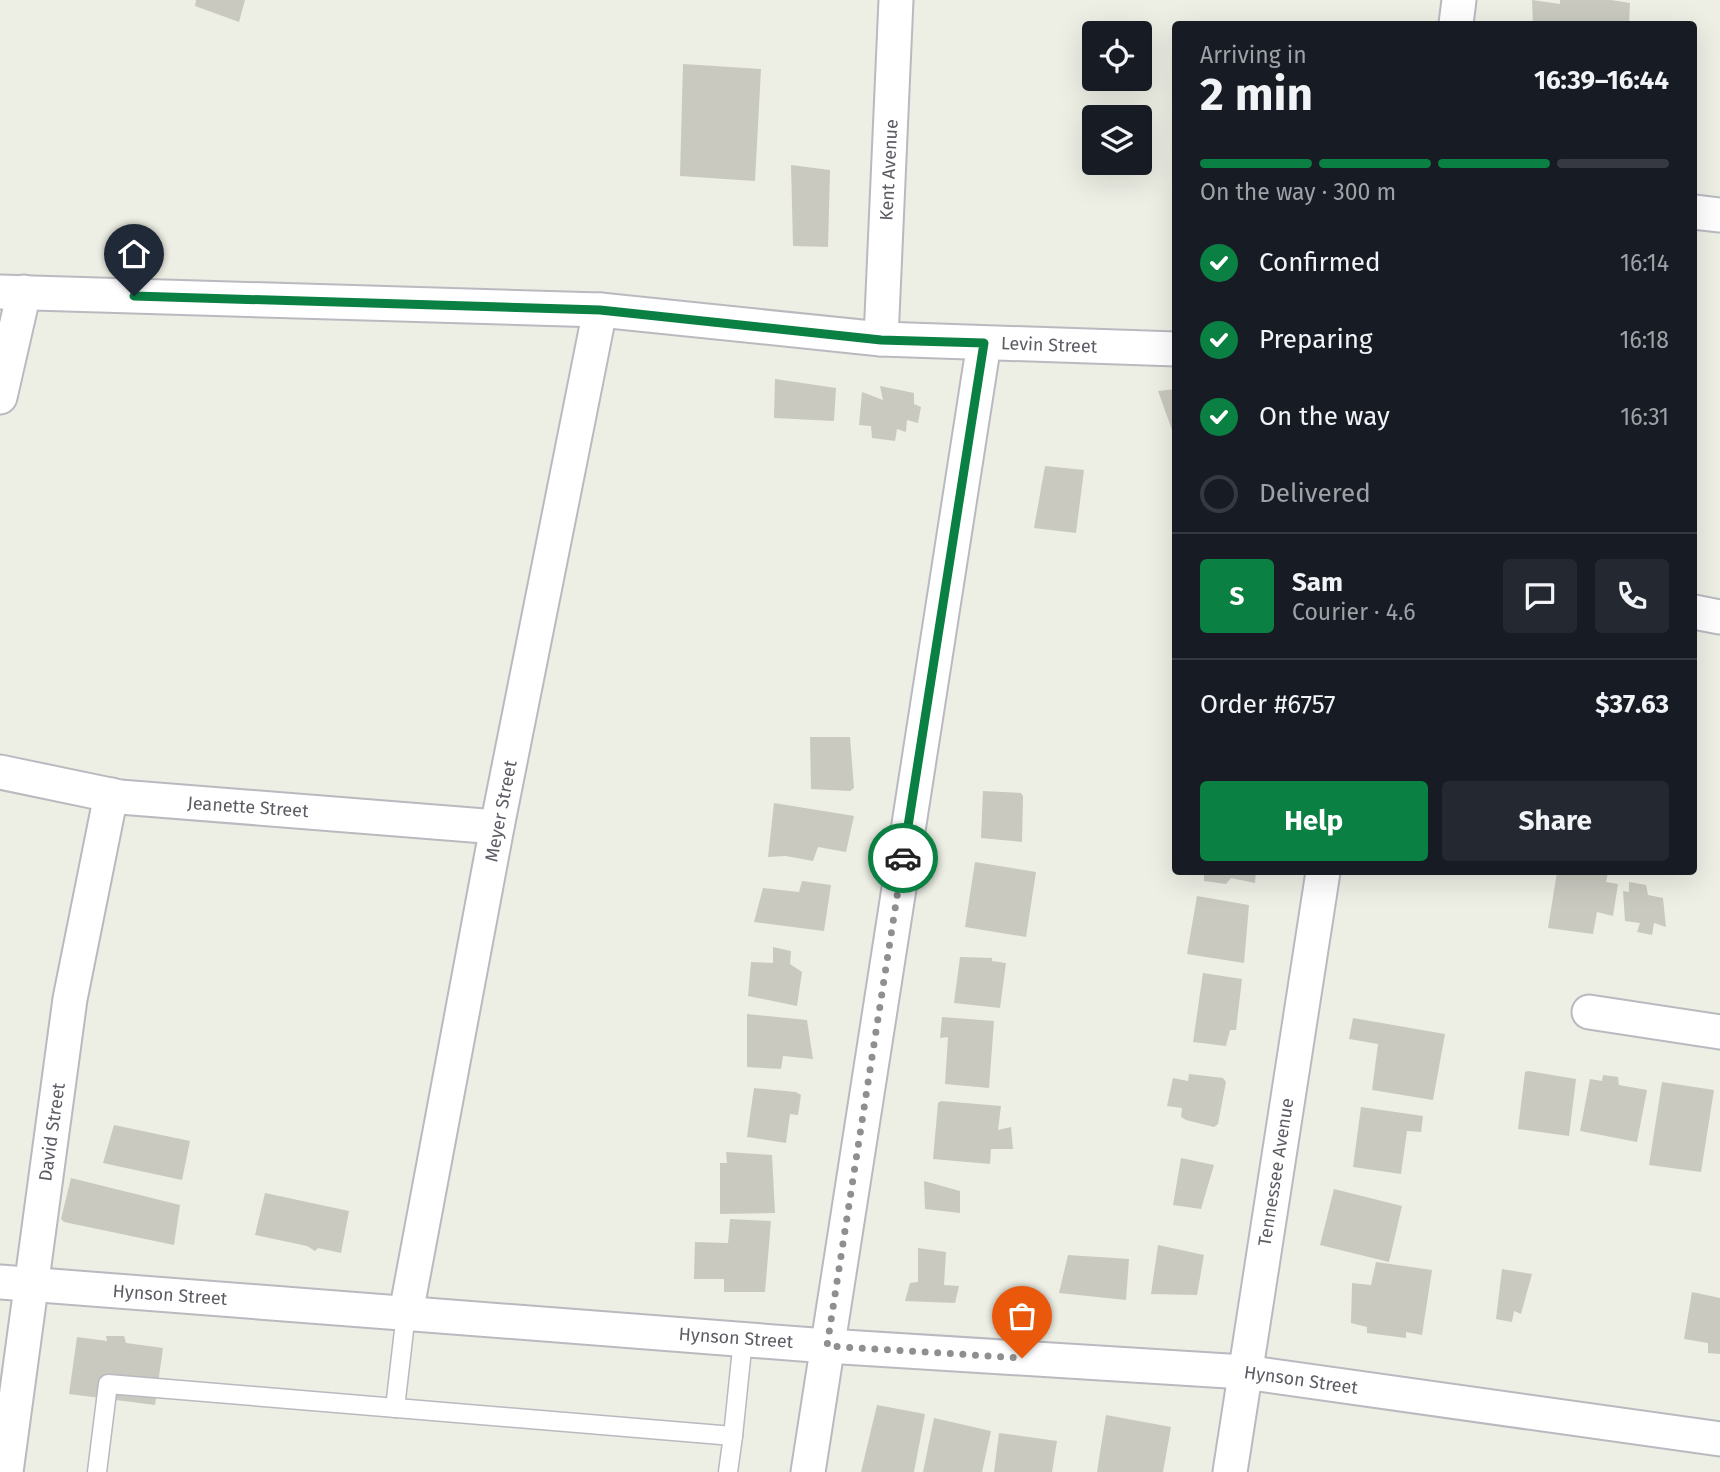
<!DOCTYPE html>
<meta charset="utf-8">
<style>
body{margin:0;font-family:"Fira Sans",sans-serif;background:#242831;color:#f1f3f6;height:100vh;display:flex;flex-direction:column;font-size:26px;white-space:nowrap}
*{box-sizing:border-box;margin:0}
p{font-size:23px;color:#9ea1a6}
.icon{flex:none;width:38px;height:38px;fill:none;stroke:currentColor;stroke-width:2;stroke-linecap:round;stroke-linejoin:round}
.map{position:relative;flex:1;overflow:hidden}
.panel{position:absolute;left:1172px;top:21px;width:525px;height:854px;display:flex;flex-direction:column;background:#171b24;border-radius:7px;box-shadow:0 7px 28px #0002}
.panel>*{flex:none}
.controls{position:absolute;left:1082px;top:21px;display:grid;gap:14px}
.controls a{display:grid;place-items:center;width:70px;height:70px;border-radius:7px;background:#171b24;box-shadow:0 7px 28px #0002;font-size:35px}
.pin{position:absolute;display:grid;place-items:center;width:60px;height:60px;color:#fff;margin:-72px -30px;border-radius:50% 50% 50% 0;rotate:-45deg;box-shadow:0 0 7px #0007}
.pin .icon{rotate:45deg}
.courier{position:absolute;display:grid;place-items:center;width:70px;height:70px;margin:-35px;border:5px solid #0b8043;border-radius:50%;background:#fff;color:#222;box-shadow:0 2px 9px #0007}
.overview em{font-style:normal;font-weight:700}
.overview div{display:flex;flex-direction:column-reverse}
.overview{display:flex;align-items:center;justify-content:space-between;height:119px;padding:0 28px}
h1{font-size:46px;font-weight:700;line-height:52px}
.bar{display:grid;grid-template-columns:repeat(4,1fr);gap:10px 7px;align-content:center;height:84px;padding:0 28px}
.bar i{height:9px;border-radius:5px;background:#363941}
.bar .current{background:#0b8043}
.bar p{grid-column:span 4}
.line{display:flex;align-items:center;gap:18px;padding:0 28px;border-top:2px solid #363941}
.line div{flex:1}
.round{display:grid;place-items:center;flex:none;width:74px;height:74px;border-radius:7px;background:#242831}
ol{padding:0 28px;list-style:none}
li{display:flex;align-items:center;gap:21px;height:77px}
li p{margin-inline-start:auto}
li .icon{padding:7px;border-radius:50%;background:#0b8043;color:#fff;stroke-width:4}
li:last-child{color:#9ea1a6}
li i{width:38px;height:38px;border:4px solid #363941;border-radius:50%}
.button{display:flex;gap:14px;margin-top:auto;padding:14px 28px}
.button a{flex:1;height:80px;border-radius:7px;background:#0b8043;color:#fff;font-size:28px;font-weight:700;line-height:80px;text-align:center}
.button a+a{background:#242831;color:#f1f3f6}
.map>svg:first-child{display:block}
.building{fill:#c9c9c0}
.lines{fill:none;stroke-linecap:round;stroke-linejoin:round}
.service-casing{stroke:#b9b9c0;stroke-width:21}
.minor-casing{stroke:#b9b9c0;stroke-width:37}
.service{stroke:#fff;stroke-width:18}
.minor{stroke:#fff;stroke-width:33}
.done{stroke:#8f8f91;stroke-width:7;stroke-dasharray:0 12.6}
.route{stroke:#0b8043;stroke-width:9}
.labels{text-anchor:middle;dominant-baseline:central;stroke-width:5;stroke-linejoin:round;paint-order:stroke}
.street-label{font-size:18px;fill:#5c5c64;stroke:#fff}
</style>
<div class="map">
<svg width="1720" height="1472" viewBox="0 0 1720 1472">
<rect width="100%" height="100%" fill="#edeee4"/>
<g class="building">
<path d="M196,0H245L239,22L195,6Z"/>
<path d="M1532,0L1560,4V0H1611L1630,3L1629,24H1533Z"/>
<path d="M683,64L761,69L755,181L680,176Z"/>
<path d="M791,165L830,170L828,247L793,246Z"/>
<path d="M775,379L836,388L834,421L774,418Z"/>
<path d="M880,386L914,393V404L921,407L918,423L907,420L906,432L897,429L895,441L872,438L871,426L859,425L862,392L883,400Z"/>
<path d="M1176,389V441L1158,391Z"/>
<path d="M1045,466L1084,470L1076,533L1034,528Z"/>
<path d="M810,737H850L854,788L850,791L811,789Z"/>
<path d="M983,791L1021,793L1023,796L1022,842L981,838Z"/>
<path d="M774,803L854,816L846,852L818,847L813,861L786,856L768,857Z"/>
<path d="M975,862L1036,872L1026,937L965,927Z"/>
<path d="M1204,872H1256L1255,883L1231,878L1226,884L1204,881Z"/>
<path d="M1557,872H1608L1606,882L1618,884L1613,916L1597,912L1593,934L1548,928Z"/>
<path d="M802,881L831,885L824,931L754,922L763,888L799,892Z"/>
<path d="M1629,882L1646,885L1648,895L1663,898L1666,927L1654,923L1652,935L1637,932L1640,923L1625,921L1623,891L1629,892Z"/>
<path d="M1197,896L1249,905L1244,963L1187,954Z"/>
<path d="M773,947L791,951L790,964L802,972L797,1006L748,996L751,962L773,963Z"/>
<path d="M960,957L992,958V961L1006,963L1000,1008L954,1003Z"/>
<path d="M1203,973L1242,979L1236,1030H1230L1226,1046L1193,1042Z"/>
<path d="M747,1014L807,1020L813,1059L783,1056L781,1069L747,1067Z"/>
<path d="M942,1017L994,1021L989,1088L945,1084L948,1037L940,1038Z"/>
<path d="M1353,1018L1445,1034L1433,1100L1372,1090L1378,1044L1349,1039Z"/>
<path d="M1528,1071L1576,1079L1569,1136L1518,1129L1525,1072Z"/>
<path d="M1189,1074L1223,1078L1226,1082L1218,1124L1214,1127L1186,1120L1181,1117L1182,1108L1167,1106L1173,1078L1188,1081Z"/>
<path d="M1603,1075L1618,1077L1619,1085L1647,1090L1637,1142L1580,1131L1590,1079L1602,1081Z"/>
<path d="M1662,1082L1714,1090L1701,1172L1649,1165Z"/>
<path d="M754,1088L796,1092L801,1095L798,1115L790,1114L786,1143L747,1137Z"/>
<path d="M941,1101L1001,1106L998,1130L1011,1127L1013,1149H991L990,1164L933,1159L938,1103Z"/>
<path d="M1361,1107L1423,1116L1421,1132L1407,1131L1401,1174L1353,1167Z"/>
<path d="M114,1125L190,1141L182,1180L103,1163Z"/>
<path d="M726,1152L772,1155L775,1213L720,1214V1163H727Z"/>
<path d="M1181,1158L1214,1165L1201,1209L1173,1205Z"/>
<path d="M71,1178L180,1205L174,1245L64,1222L61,1219Z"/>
<path d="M924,1181L960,1191V1213L925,1209Z"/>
<path d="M1334,1189L1402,1206L1389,1262L1320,1245Z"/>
<path d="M265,1193L349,1211L341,1253L318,1248L315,1251L307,1246L255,1235Z"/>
<path d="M730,1219L771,1221L765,1292H724V1279H694L695,1242L728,1243Z"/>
<path d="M1158,1245L1204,1255L1197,1295L1151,1294Z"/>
<path d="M918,1248L946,1252L944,1285L959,1286L955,1303L905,1301L910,1283L918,1282Z"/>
<path d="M1068,1255L1129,1259L1126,1300L1059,1293Z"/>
<path d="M1376,1262L1432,1270L1422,1335L1406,1332V1338L1367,1333V1327L1351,1323L1352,1283L1371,1285Z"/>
<path d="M1502,1269L1532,1274L1521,1314L1514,1311L1512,1322L1496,1319Z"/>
<path d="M1692,1292L1720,1298V1354L1708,1353V1343L1684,1339Z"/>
<path d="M106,1336H124L126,1343L163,1348L155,1405L69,1394L77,1337L107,1341Z"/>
<path d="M877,1405L925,1414L914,1472H861Z"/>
<path d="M1106,1415L1171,1427L1163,1472H1097Z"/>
<path d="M934,1418L991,1431L982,1472H923Z"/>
<path d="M999,1433L1057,1441L1052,1472H994Z"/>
</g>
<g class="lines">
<g class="service-casing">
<g id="service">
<path d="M395,1408L406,1313"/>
<path d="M97,1472L108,1384L733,1436L743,1339"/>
<path d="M728,1472L733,1436"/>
</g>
</g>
<g class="minor-casing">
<g id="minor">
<path d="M1456,24L1459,0"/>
<path d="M1694,212L1720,215"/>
<path d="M0,292L600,310L881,339L1176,349"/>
<path d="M881,339L896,0"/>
<path d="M0,397L24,292"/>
<path d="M1694,612L1720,617"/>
<path d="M0,772L120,797L497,827"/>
<path d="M1589,1012L1720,1032"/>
<path d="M0,1282L827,1346L1244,1372L1720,1439"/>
<path d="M406,1313L497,827L600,310"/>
<path d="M6,1472L70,999L111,795"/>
<path d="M808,1472L984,343"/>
<path d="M1230,1472L1323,872"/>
</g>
</g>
<use href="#service" class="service"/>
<use href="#minor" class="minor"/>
</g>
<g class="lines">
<path class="done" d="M903,858L827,1346L1022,1358"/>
<path class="route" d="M134,296L600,310L881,340L984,343L903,858"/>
</g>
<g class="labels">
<g class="street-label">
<text transform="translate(889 170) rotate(-87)">Kent Avenue</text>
<text transform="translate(1049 345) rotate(2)">Levin Street</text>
<text transform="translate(248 807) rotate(4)">Jeanette Street</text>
<text transform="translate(501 811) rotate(-79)">Meyer Street</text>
<text transform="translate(52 1132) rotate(-82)">David Street</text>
<text transform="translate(1276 1172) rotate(-81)">Tennessee Avenue</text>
<text transform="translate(170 1295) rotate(4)">Hynson Street</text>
<text transform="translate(736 1338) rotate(4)">Hynson Street</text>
<text transform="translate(1301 1380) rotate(8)">Hynson Street</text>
</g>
</g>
</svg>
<div class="controls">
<a><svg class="icon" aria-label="locate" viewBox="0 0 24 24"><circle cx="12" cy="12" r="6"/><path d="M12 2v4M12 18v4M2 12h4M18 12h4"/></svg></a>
<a><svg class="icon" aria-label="layers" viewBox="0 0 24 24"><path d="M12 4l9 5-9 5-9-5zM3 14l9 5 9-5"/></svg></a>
</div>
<div class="pin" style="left:1022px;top:1358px;background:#ea580c"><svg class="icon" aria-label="bag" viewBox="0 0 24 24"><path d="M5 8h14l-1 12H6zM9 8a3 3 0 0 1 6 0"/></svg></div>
<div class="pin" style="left:134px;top:296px;background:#1f2937"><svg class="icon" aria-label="home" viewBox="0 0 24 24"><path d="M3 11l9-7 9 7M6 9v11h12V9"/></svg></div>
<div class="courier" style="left:903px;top:858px"><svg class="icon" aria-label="car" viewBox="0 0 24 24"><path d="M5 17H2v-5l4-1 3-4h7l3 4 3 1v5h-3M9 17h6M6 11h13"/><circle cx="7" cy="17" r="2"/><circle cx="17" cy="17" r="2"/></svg></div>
<section class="panel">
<div class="overview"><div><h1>2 min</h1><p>Arriving in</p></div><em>16:39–16:44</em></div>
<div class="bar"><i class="current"></i><i class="current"></i><i class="current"></i><i></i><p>On the way · 300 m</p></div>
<ol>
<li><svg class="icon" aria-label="check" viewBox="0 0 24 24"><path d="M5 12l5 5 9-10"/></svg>Confirmed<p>16:14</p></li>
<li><svg class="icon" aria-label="check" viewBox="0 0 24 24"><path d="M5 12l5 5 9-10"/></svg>Preparing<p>16:18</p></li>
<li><svg class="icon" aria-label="check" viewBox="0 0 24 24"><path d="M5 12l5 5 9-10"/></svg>On the way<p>16:31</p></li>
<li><i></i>Delivered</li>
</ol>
<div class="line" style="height:126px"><b class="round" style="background:#0b8043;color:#fff">S</b><div><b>Sam</b><p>Courier · 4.6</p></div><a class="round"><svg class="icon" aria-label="chat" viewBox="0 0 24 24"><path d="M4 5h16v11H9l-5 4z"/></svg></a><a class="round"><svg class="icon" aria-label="phone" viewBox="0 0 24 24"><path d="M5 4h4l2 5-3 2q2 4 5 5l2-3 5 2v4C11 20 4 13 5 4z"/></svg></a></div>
<div class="line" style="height:91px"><div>Order #6757</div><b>$37.63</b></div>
<div class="button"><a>Help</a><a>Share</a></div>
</section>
</div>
